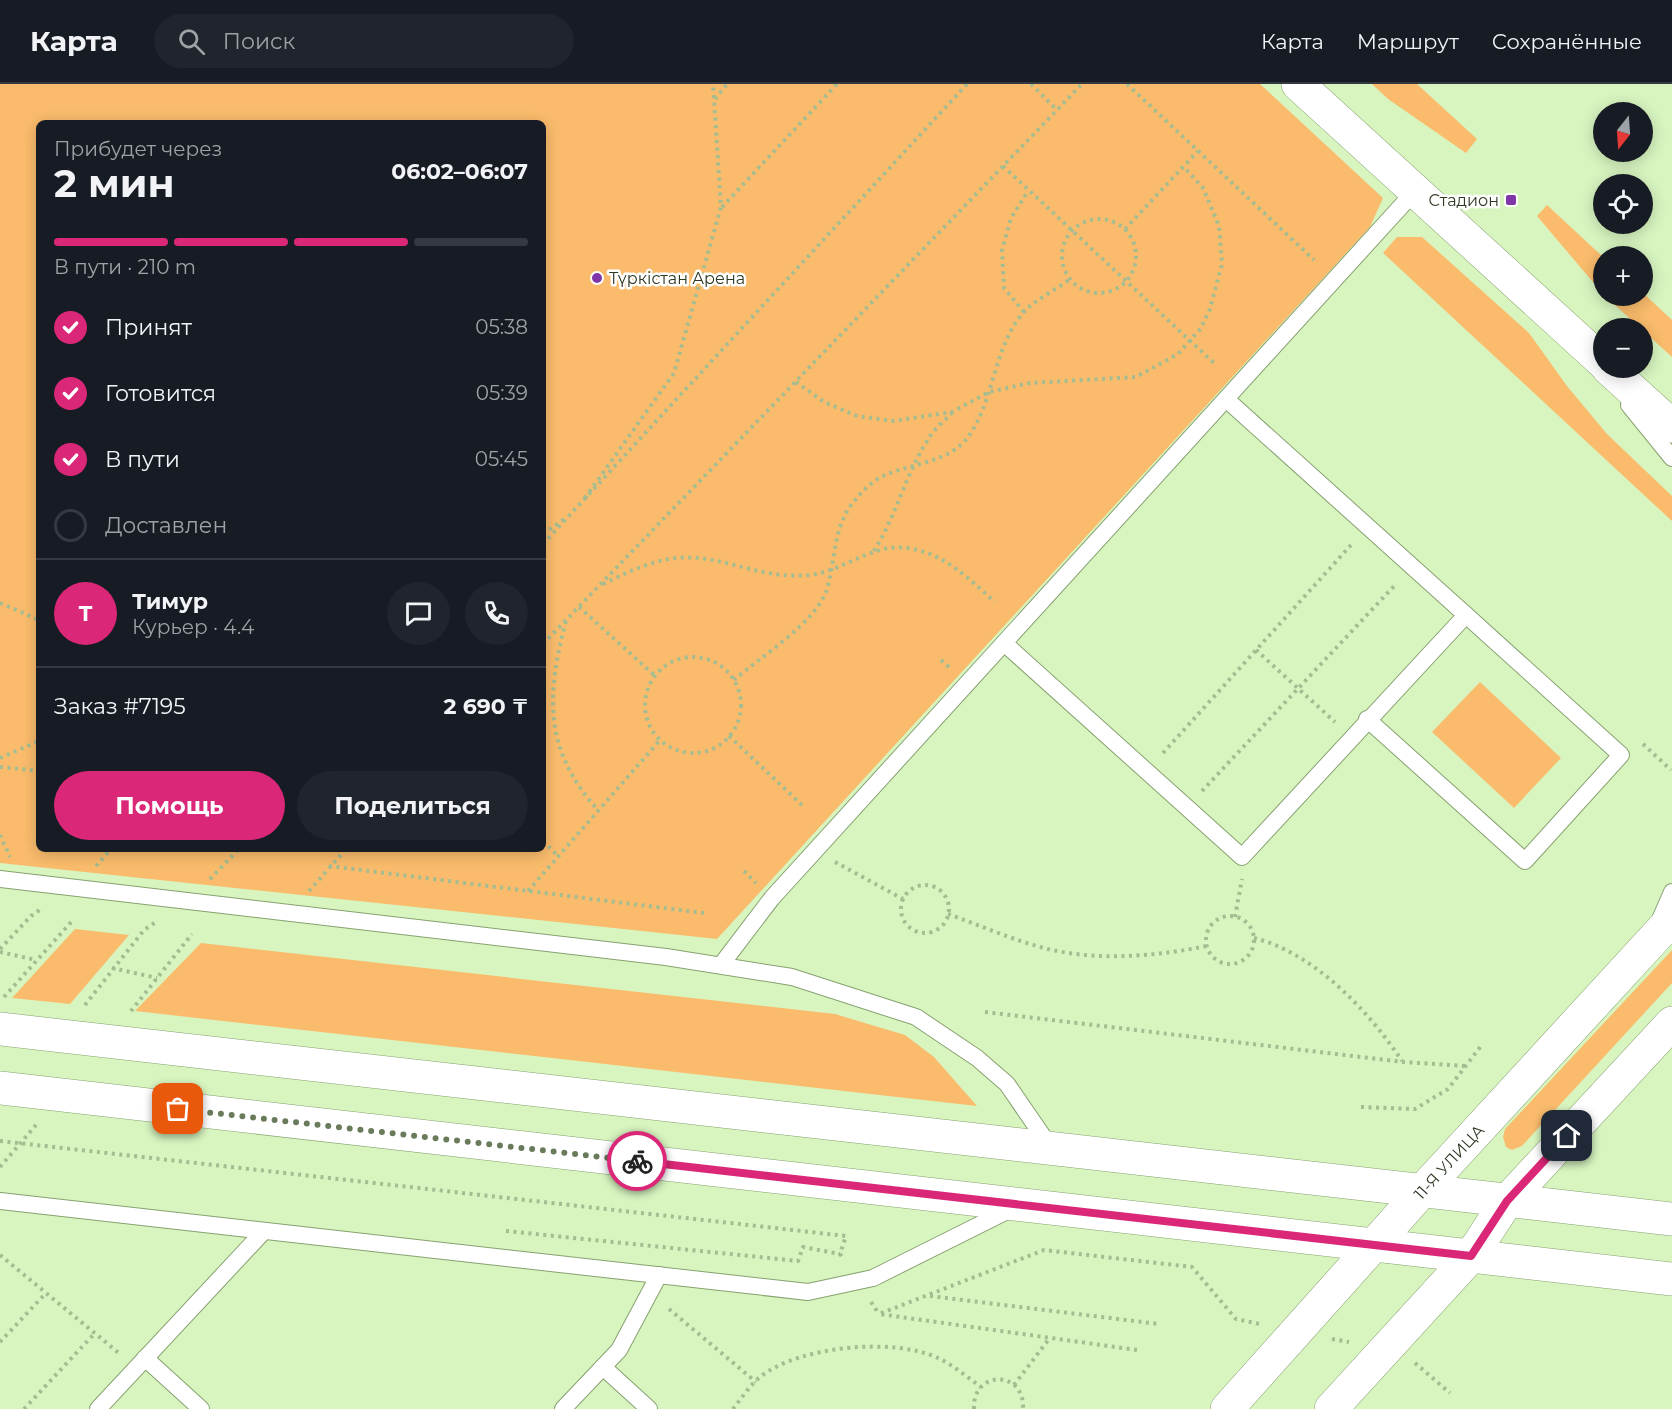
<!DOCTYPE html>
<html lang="ru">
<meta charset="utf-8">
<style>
body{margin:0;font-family:Montserrat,sans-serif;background:#20242c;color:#f1f3f6;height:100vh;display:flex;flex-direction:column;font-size:22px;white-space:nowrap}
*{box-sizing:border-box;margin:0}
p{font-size:20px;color:#9ea1a6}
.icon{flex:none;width:33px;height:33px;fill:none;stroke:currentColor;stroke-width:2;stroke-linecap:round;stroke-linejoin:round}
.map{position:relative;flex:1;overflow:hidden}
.side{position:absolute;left:36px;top:36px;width:510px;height:732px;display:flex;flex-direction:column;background:#171b24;border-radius:9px;box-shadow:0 3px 15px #0003}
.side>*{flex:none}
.needle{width:39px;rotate:197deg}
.buttons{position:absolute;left:1593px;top:18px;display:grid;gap:12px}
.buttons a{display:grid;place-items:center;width:60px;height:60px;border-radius:50%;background:#171b24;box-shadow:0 3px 15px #0003;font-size:30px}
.pin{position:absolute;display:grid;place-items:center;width:51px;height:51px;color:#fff;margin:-26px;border-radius:12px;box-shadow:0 3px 9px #0006}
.courier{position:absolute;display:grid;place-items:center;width:60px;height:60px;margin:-30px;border:4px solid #db2777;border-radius:50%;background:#fff;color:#222;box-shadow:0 2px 8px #0007}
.overview em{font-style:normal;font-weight:700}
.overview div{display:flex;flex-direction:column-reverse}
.overview{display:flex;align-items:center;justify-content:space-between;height:102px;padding:0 18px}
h1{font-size:39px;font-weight:700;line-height:45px}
.bar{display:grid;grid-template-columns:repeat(4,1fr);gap:9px 6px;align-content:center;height:72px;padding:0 18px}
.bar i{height:8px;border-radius:4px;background:#363941}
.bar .current{background:#db2777}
.bar p{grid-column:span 4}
.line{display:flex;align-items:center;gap:15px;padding:0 18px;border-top:2px solid #363941}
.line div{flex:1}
.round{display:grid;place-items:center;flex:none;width:63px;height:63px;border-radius:32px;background:#20242c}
ol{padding:0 18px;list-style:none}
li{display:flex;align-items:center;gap:18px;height:66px}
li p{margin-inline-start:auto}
li .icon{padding:6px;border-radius:50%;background:#db2777;color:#fff;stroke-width:4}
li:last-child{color:#9ea1a6}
li i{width:33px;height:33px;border:3px solid #363941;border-radius:50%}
.primary-button{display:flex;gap:12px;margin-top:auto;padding:12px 18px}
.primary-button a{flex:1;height:69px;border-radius:36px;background:#db2777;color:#fff;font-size:24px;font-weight:700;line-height:69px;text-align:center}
.primary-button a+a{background:#20242c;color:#f1f3f6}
header{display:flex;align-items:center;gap:36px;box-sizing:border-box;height:84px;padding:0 30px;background:#171b24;border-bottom:2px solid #363941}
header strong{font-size:28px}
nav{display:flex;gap:33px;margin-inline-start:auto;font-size:21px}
.search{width:420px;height:54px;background:#20242c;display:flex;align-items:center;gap:15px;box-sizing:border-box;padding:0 21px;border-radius:33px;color:#9ea1a6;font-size:22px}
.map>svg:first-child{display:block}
.green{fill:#fabc6c;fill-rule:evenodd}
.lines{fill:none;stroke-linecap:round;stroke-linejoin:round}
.lane-casing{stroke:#87a170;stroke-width:18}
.street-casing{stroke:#87a170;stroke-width:34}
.secondary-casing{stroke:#87a170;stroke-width:34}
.path{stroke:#a5bc91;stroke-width:4;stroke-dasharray:3 4.5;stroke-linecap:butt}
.lane{stroke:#fff;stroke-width:16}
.street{stroke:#fff;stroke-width:33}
.secondary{stroke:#fff;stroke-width:33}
.done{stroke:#6a7b5b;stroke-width:6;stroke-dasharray:0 10.8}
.route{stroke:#db2777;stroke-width:8}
.poi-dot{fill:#8036a8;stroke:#fff;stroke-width:2}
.labels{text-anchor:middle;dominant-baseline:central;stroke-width:5;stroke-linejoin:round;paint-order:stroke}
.poi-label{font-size:16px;fill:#2e3924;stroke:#fff;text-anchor:end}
.street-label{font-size:16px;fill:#2e3924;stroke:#fff}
</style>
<header>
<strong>Карта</strong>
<div class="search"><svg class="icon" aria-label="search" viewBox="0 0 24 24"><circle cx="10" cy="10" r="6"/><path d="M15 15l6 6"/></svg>Поиск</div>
<nav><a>Карта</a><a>Маршрут</a><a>Сохранённые</a></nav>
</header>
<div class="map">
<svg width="1672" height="1325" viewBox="0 0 1672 1325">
<rect width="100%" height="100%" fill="#d8f5c0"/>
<g class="green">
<path d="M0,0H1260L1383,114L1370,143L717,855L0,779ZM39,39H543V765H39Z"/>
<path d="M1372,0H1417L1477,55L1466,69L1388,15Z"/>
<path d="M1547,121L1603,173V210L1537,132Z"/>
<path d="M1397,153H1422L1529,249L1567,302L1607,350L1672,412V437L1383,169Z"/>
<path d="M1643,209L1672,236V273L1605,212H1642Z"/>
<path d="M1480,598L1561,674L1514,724L1432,648Z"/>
<path d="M75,845L129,851L70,920L12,914Z"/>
<path d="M201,859L835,930L905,951L934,973L977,1022L135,927Z"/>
<path d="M1672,866V899L1522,1062L1512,1066L1506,1063L1503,1053L1505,1045Z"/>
</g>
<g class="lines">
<g class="lane-casing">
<g id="lane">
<path d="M1629,321L1672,374"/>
<path d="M1004,559L1242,773L1466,531L1226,315"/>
<path d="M1367,635L1525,777L1621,671L1466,531"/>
<path d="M0,795L666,873L792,893L916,933L977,974L1007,1000L1051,1064"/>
<path d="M1658,840L1672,808"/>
<path d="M721,881L772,814L1415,107"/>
<path d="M0,1117L808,1208L873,1194L1011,1125"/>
<path d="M145,1274L201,1325"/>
<path d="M603,1283L649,1325"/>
<path d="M98,1325L264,1147"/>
<path d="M563,1325L619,1266L659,1191"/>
</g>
</g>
<g class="street-casing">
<g id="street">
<path d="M1298,0L1604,279"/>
<path d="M1608,284L1672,342"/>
<path id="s1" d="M1227,1325L1422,1107L1672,835"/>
<path d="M1331,1325L1471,1172L1507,1117L1672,939"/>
</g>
</g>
<g class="secondary-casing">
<g id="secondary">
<path d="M0,945L1672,1135"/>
<path d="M0,1004L1672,1195"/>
</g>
</g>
<g class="path">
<path d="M1031,0L1057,26"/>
<path d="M1127,0L1314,176"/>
<path d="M715,15L727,0"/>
<path d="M1003,82L1216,281"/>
<path d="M722,123L837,0"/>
<circle cx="1099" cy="172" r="37"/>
<path d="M1125,145L1198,67"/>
<path d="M1024,228L1004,204L1002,166L1011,134L1028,107"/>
<path d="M796,298L824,318L857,332L893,337L952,328L989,308L1030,299L1136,293L1178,270L1201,244L1210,225L1222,180L1219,142L1203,104L1184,83"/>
<path d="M585,414L674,289L721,123L713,0"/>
<path d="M543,450L566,434"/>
<path d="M543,460L967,0"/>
<path d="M874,467C896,432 905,392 927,357C933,346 944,337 952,329"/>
<path d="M603,500C626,489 650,477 676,474C723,469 764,499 816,490C847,484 875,459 907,464C944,469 968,494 995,518"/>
<path d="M0,519L39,536"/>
<path d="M579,523L654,591"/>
<path d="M566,537C546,611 544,667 598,726"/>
<path d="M543,560L1082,0"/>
<path d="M1256,566L1335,638"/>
<circle cx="693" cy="621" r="48"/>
<path d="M941,576L949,583"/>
<path d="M734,596C760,573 817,538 827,505C836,474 833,440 856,415C862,407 874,396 883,392C911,379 949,379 968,353C995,316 993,264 1023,229C1034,216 1056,206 1070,195"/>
<path d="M729,652L804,723"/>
<path d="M1643,660L1671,686"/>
<path d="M1163,669L1351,461"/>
<path d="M0,674L39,657"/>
<path d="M0,683L39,687"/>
<path d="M1202,707L1396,500"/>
<path d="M0,751L10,773"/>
<path d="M543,757L558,772"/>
<path d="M835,778L903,815"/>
<path d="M96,782L111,765"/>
<path d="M329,782L704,829"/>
<path d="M744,787L756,799"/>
<path d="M210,795L239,765"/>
<circle cx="925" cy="825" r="24"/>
<path d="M309,807L346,765"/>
<path d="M528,807L660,656"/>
<path d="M948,830C982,842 1017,858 1052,866C1103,877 1157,872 1207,862"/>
<circle cx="1230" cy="856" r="24"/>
<path d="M1235,833L1242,795"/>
<path d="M1254,854C1314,869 1368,926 1402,977"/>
<path d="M0,865L31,832L41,825"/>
<path d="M0,868L36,876"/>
<path d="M112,884L157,894"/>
<path d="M4,913L73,836"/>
<path d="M85,921L144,846L156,838"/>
<path d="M131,927L192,850"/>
<path d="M985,928L1403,978L1466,982"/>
<path d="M1361,1023L1415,1025L1448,1005L1481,962"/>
<path d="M0,1057L846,1152L840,1170L844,1176"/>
<path d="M0,1083L36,1041"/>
<path d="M506,1147L798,1177L803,1163L840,1170"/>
<path d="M0,1171L120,1270"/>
<path d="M930,1212L1159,1240"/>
<path d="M871,1218L879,1230"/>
<path d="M669,1225L756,1298"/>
<path d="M1332,1255L1349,1258"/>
<path d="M0,1258L46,1209"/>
<path d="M1137,1266L879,1230L1044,1166L1192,1183L1236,1235L1260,1240"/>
<path d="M1415,1279L1450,1309"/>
<path d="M1014,1301L1049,1255"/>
<path d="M24,1325L95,1249"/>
<path d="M733,1325C741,1315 750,1301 760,1293C799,1262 893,1253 938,1274C953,1281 967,1293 981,1303"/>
<path d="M974,1325C972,1286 1025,1285 1023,1325"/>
</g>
<use href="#lane" class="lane"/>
<use href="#street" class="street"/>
<use href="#secondary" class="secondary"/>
</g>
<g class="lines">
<path class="done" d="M178,1025L637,1077"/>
<path class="route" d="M637,1077L1471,1172L1507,1117L1567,1052"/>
</g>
<g class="poi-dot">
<rect x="1505" y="110" width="12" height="12" rx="3"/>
<circle cx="597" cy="194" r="6"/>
</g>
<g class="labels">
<g class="poi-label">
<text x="1499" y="116">Стадион</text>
<text x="609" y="194" text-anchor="start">Түркістан Арена</text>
</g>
<g class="street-label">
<text stroke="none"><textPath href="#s1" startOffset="332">11-Я УЛИЦА</textPath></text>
</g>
</g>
</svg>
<div class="buttons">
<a><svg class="needle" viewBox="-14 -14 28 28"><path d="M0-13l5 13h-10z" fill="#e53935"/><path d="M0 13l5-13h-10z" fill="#9ea1a6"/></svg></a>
<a><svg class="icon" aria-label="locate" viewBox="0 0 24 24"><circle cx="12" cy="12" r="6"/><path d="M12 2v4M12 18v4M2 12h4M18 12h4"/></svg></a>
<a>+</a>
<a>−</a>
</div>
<div class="pin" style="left:178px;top:1025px;background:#ea580c"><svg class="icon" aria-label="bag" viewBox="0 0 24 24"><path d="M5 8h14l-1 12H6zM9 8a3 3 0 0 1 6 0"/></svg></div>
<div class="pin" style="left:1567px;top:1052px;background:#1f2937"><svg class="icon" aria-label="home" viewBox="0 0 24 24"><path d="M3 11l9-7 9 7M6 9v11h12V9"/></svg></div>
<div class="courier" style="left:637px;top:1077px"><svg class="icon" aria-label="bike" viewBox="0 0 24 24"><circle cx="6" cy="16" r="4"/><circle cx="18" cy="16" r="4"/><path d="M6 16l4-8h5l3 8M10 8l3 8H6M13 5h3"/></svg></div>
<section class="side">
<div class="overview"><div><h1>2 мин</h1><p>Прибудет через</p></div><em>06:02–06:07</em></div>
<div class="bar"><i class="current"></i><i class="current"></i><i class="current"></i><i></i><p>В пути · 210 m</p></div>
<ol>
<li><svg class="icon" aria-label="check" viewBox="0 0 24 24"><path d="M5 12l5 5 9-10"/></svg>Принят<p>05:38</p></li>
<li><svg class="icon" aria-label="check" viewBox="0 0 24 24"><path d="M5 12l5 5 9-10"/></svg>Готовится<p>05:39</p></li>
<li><svg class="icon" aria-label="check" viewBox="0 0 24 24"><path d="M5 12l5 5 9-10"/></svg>В пути<p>05:45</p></li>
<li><i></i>Доставлен</li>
</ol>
<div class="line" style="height:108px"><b class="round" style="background:#db2777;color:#fff">Т</b><div><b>Тимур</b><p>Курьер · 4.4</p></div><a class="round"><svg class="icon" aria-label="chat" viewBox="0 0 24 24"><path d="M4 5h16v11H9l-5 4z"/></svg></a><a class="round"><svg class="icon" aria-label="phone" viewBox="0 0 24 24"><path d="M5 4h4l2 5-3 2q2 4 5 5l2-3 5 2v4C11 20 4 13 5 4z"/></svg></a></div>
<div class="line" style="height:78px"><div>Заказ #7195</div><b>2 690 ₸</b></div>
<div class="primary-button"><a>Помощь</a><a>Поделиться</a></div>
</section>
</div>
